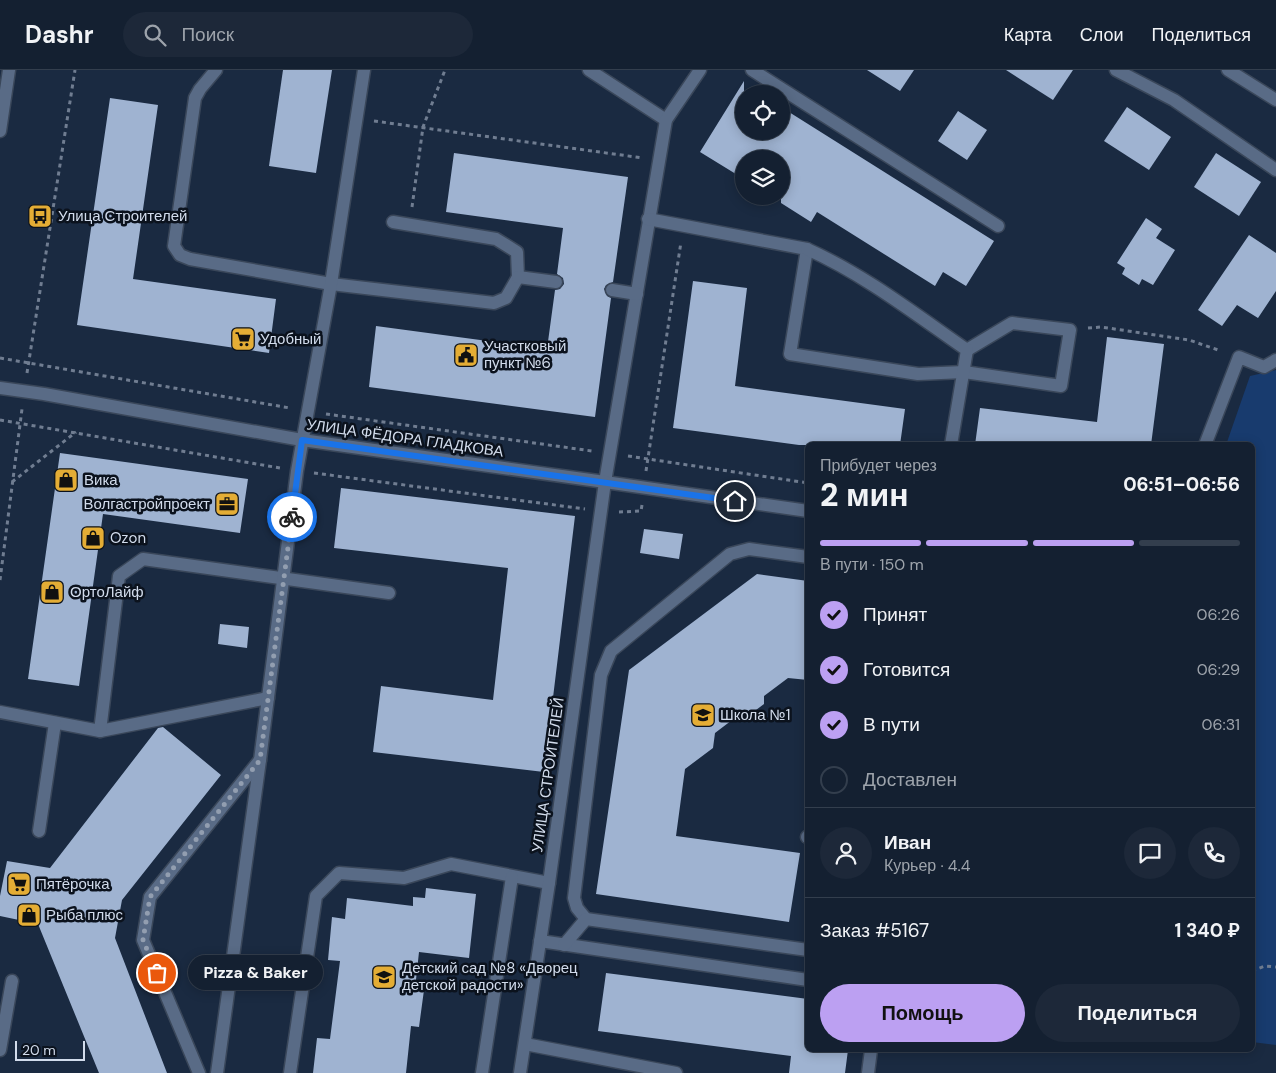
<!DOCTYPE html>
<html lang="ru">
<meta charset="utf-8">
<style>
body{margin:0;font-family:"DM Sans",sans-serif;background:#1d2839;color:#f1f3f6;height:100vh;display:flex;flex-direction:column;font-size:19px;white-space:nowrap}
*{box-sizing:border-box;margin:0}
p{font-size:16px;color:#9da3ab}
.icon{flex:none;width:28px;height:28px;fill:none;stroke:currentColor;stroke-width:2;stroke-linecap:round;stroke-linejoin:round}
.map{position:relative;flex:1;overflow:hidden}
.panel{position:absolute;left:805px;top:372px;width:450px;height:610px;display:flex;flex-direction:column;background:#142031;border-radius:8px;box-shadow:0 2px 12px #0003,0 0 0 1px #333e4d}
.panel>*{flex:none}
.controls{position:absolute;left:735px;top:15px;display:grid;gap:10px}
.controls a{display:grid;place-items:center;width:55px;height:55px;border-radius:50%;background:#142031;box-shadow:0 2px 12px #0003,0 0 0 1px #333e4d;font-size:25px}
.scale{position:absolute;left:15px;bottom:12px;width:70px;box-sizing:border-box;padding-left:5px;border:2px solid #d2dcec;border-top:0;font-size:14px;line-height:18px;white-space:nowrap;color:#d2dcec;-webkit-text-stroke:4px #0b121d;paint-order:stroke}
.pin{position:absolute;display:grid;place-items:center;width:42px;height:42px;color:#fff;margin:-21px;border:2px solid #fff;border-radius:50%;box-shadow:0 1px 5px #0007}
.courier{position:absolute;display:grid;place-items:center;width:50px;height:50px;margin:-25px;border:4px solid #1a73e8;border-radius:50%;background:#fff;color:#222;box-shadow:0 1px 6px #0007}
.bubble{position:absolute;height:35px;border-radius:18px;background:#142031;box-shadow:0 2px 12px #0003,0 0 0 1px #333e4d;font-size:16px;font-weight:800;line-height:35px;text-align:center}
.overview em{font-style:normal;font-weight:800}
.overview div{display:flex;flex-direction:column-reverse}
.overview{display:flex;align-items:center;justify-content:space-between;height:85px;padding:0 15px}
h1{font-size:32px;font-weight:800;line-height:38px}
.bar{display:grid;grid-template-columns:repeat(4,1fr);gap:8px 5px;align-content:center;height:60px;padding:0 15px}
.bar i{height:6px;border-radius:4px;background:#333e4d}
.bar .selected{background:#bca0f2}
.bar p{grid-column:span 4}
.line{display:flex;align-items:center;gap:12px;padding:0 15px;border-top:1px solid #333e4d}
.line div{flex:1}
.round{display:grid;place-items:center;flex:none;width:52px;height:52px;border-radius:26px;background:#1d2839}
ol{padding:0 15px;list-style:none}
li{display:flex;align-items:center;gap:15px;height:55px}
li p{margin-inline-start:auto}
li .icon{padding:5px;border-radius:50%;background:#bca0f2;color:#111;stroke-width:4}
li:last-child{color:#9da3ab}
li i{width:28px;height:28px;border:2px solid #333e4d;border-radius:50%}
.action{display:flex;gap:10px;margin-top:auto;padding:10px 15px}
.action a{flex:1;height:58px;border-radius:30px;background:#bca0f2;color:#111;font-size:20px;font-weight:800;line-height:58px;text-align:center}
.action a+a{background:#1d2839;color:#f1f3f6}
header{display:flex;align-items:center;gap:30px;box-sizing:border-box;height:70px;padding:0 25px;background:#142031;border-bottom:1px solid #333e4d}
header strong{font-size:24px}
nav{display:flex;gap:28px;margin-inline-start:auto;font-size:18px}
.search{width:350px;height:45px;background:#1d2839;display:flex;align-items:center;gap:12px;box-sizing:border-box;padding:0 18px;border-radius:28px;color:#9da3ab;font-size:19px}
.map>svg:first-child{display:block}
.green{fill:#183b6e}
.building{fill:#9fb3d1}
.lines{fill:none;stroke-linecap:round;stroke-linejoin:round}
.service-casing{stroke:#3a475a;stroke-width:15}
.minor-casing{stroke:#3a475a;stroke-width:15}
.tertiary-casing{stroke:#3a475a;stroke-width:15}
.path{stroke:#707d91;stroke-width:3;stroke-dasharray:4 4;stroke-linecap:butt}
.service{stroke:#596b86;stroke-width:12}
.minor{stroke:#596b86;stroke-width:12}
.tertiary{stroke:#596b86;stroke-width:12}
.done{stroke:#929eb0;stroke-width:5;stroke-dasharray:0 9}
.route{stroke:#1a73e8;stroke-width:6}
.labels{text-anchor:middle;dominant-baseline:central;stroke-width:5;stroke-linejoin:round;paint-order:stroke}
.poi-label{font-size:15px;fill:#d2dcec;stroke:#0b121d;text-anchor:start}
.street-label{font-size:15px;fill:#d2dcec;stroke:#0b121d}
</style>
<header>
<strong>Dashr</strong>
<div class="search"><svg class="icon" aria-label="search" viewBox="0 0 24 24"><circle cx="10" cy="10" r="6"/><path d="M15 15l6 6"/></svg>Поиск</div>
<nav><a>Карта</a><a>Слои</a><a>Поделиться</a></nav>
</header>
<div class="map">
<svg width="1276" height="1003" viewBox="0 0 1276 1003">
<rect width="100%" height="100%" fill="#1a2a41"/>
<path class="green" d="M1276,300V975L1252,972V375H1226L1250,306Z"/>
<g class="building">
<path d="M283,0H332L316,103L269,96Z"/>
<path d="M867,0H914L900,21Z"/>
<path d="M1006,0H1073L1053,30Z"/>
<path d="M744,11V61H781V37L994,171L966,216L943,202L935,216L817,142L811,152L781,133V89H744V109L700,82Z"/>
<path d="M110,28L158,35L133,209L276,229L269,283L77,255Z"/>
<path d="M1127,37L1171,67L1149,100L1104,71Z"/>
<path d="M958,41L987,60L967,90L938,71Z"/>
<path d="M454,83L628,107L613,212L606,215L604,219L607,226L611,228L595,347L369,317L376,256L547,279L555,220L560,219L564,214L563,208L557,204L563,158L446,142Z"/>
<path d="M1216,83L1261,112L1239,146L1194,117Z"/>
<path d="M1146,148L1162,159L1156,168L1175,180L1153,215L1142,209L1139,215L1122,204L1125,198L1117,193Z"/>
<path d="M1249,165L1276,183V221L1258,248L1237,235L1222,256L1198,240Z"/>
<path d="M693,211L747,218L735,316L905,339L900,375H799L673,358Z"/>
<path d="M1107,267L1164,274L1151,375H975L980,338L1097,352Z"/>
<path d="M60,383L248,409L240,463L103,444L79,616L28,609Z"/>
<path d="M341,418L575,446L544,702L373,682L381,616L493,630L508,498L334,478Z"/>
<path d="M644,459L683,464L679,489L640,483Z"/>
<path d="M757,504L808,511V610L788,608L764,626V634L748,646L740,644L715,663L713,678L685,699L676,766L800,783L789,852L596,824L629,600Z"/>
<path d="M220,554L249,557L247,578L218,574Z"/>
<path d="M163,657L221,705L122,830L115,868L167,1003H99L38,854L0,846V826L7,791L50,798L158,658Z"/>
<path d="M426,818L476,824L469,888L419,882L415,919L424,920L419,957L411,956L406,1003H313L317,968L330,969L340,891L328,890L332,847L345,849L347,828L413,836V827L425,828Z"/>
<path d="M606,903L808,929V980H848L845,1003H789L791,986L598,961Z"/>
</g>
<g class="lines">
<g class="service-casing">
<g id="service">
<path d="M216,0L200,19L195,28L174,176L180,185L190,189L331,214L494,233L506,228L518,207L517,182L496,169L393,152"/>
<path d="M589,0L666,50"/>
<path d="M700,0L666,50L605,412L808,441"/>
<path d="M752,0L998,156"/>
<path d="M1116,0L1174,30L1276,100"/>
<path d="M648,149L807,179L790,284L918,304L964,302L1061,316L1070,260L1012,253L967,280"/>
<path d="M807,179C865,205 915,244 967,280L951,375"/>
<path d="M518,207L556,212"/>
<path d="M612,220L637,224"/>
<path d="M1205,375L1239,287L1264,297L1276,290"/>
<path d="M0,642L100,661L268,628"/>
<path d="M100,661L119,506L143,489L389,523"/>
<path d="M39,761L55,653"/>
<path d="M807,767L808,766"/>
<path d="M586,849L577,838L574,828L601,605L611,581L730,484L749,479L808,487"/>
<path d="M540,871L808,910"/>
<path d="M564,875L586,849L808,880"/>
<path d="M525,974L676,1003"/>
<path d="M0,980L12,911"/>
<path d="M199,1003L143,870L150,827L260,690"/>
<path d="M217,1003L260,690L297,401L331,214L364,0"/>
<path d="M290,1003L316,826L339,803L404,808L451,794L549,813"/>
<path d="M482,1003L512,807"/>
<path d="M868,1003L871,980"/>
</g>
</g>
<g class="minor-casing">
<g id="minor">
<path d="M1228,0L1276,30"/>
<path d="M0,318L44,324L302,370L605,412L549,813L520,1003"/>
</g>
</g>
<g class="tertiary-casing">
<path id="tertiary" d="M0,61L9,0"/>
</g>
<g class="path">
<path d="M374,51L643,88"/>
<path d="M412,137L423,57L445,0"/>
<path d="M1088,258L1101,257L1189,270L1221,281"/>
<path d="M0,288L290,338"/>
<path d="M27,303L75,0"/>
<path d="M326,344L592,381"/>
<path d="M0,350L280,398"/>
<path d="M628,386L808,413"/>
<path d="M646,401L681,172"/>
<path d="M314,403L585,439"/>
<path d="M12,412L76,362"/>
<path d="M619,442L641,441L642,435"/>
<path d="M0,510L22,339"/>
<path d="M1252,901L1265,896L1276,897"/>
</g>
<use href="#service" class="service"/>
<use href="#minor" class="minor"/>
<use href="#tertiary" class="tertiary"/>
</g>
<g class="lines">
<path class="done" d="M157,903L143,870L150,827L260,690L292,447"/>
<path class="route" d="M292,447L302,370L735,431"/>
</g>
<defs>
<g id="bus-square" transform="scale(1.25)"><rect x="-9" y="-9" width="18" height="18" rx="4" fill="#e4ad35" stroke="#0b121d"/><path d="M-5-6H5V4H4V6H2V4H-2V6H-4V4H-5ZM-3.5-4V0h7V-4ZM-3.5 1.2v1.5H-2V1.2ZM2 1.2v1.5H3.5V1.2Z" fill="#111"/></g>
<g id="supermarket-square" transform="scale(1.25)"><rect x="-9" y="-9" width="18" height="18" rx="4" fill="#e4ad35" stroke="#0b121d"/><path d="M-6-5.5h2.5l.6 2H6L4.5 2H-2.5L-4.4-4H-6ZM-1.5 3.2a1.3 1.3 0 1 0 .1 0ZM3 3.2a1.3 1.3 0 1 0 .1 0Z" fill="#111"/></g>
<g id="civic-square" transform="scale(1.25)"><rect x="-9" y="-9" width="18" height="18" rx="4" fill="#e4ad35" stroke="#0b121d"/><path d="M-.6-6.5H3V-4.5H.6V-3L4-1V1h2V6H-6V1h2V-1L-.6-3ZM-1.2 2.5V6h2.4V2.5Z" fill="#111"/></g>
<g id="shop-square" transform="scale(1.25)"><rect x="-9" y="-9" width="18" height="18" rx="4" fill="#e4ad35" stroke="#0b121d"/><path d="M-5-2.5h2.3a2.7 3.5 0 0 1 5.4 0H5L5.5 6h-11ZM-1.5-2.5h3a1.5 2.3 0 0 0-3 0Z" fill="#111"/></g>
<g id="office-square" transform="scale(1.25)"><rect x="-9" y="-9" width="18" height="18" rx="4" fill="#e4ad35" stroke="#0b121d"/><path d="M-6-3h4V-5.5h4V-3h4V5H-6ZM-1-4.5V-3h2v-1.5ZM-6 0V1H6V0Z" fill="#111"/></g>
<g id="school-square" transform="scale(1.25)"><rect x="-9" y="-9" width="18" height="18" rx="4" fill="#e4ad35" stroke="#0b121d"/><path d="M0-5L7-2L0 1L-7-2ZM-4 1L0 2.5L4 1V4Q0 6-4 4Z" fill="#111"/></g>
</defs>
<g fill-rule="evenodd">
<use href="#bus-square" x="40" y="146"/>
<use href="#supermarket-square" x="243" y="269"/>
<use href="#civic-square" x="466" y="285"/>
<use href="#shop-square" x="66" y="410"/>
<use href="#office-square" x="227" y="434"/>
<use href="#shop-square" x="93" y="468"/>
<use href="#shop-square" x="52" y="522"/>
<use href="#school-square" x="703" y="645"/>
<use href="#supermarket-square" x="19" y="814"/>
<use href="#shop-square" x="29" y="845"/>
<use href="#school-square" x="384" y="907"/>
</g>
<g class="labels">
<g class="poi-label">
<text x="58" y="146">Улица Строителей</text>
<text x="260" y="269">Удобный</text>
<text x="484" y="276">Участковый<tspan x="484" dy="17">пункт №6</tspan></text>
<text x="84" y="410">Вика</text>
<text x="210" y="434" text-anchor="end">Волгастройпроект</text>
<text x="110" y="468">Ozon</text>
<text x="70" y="522">ОртоЛайф</text>
<text x="720" y="645">Школа №1</text>
<text x="36" y="814">Пятёрочка</text>
<text x="46" y="845">Рыба плюс</text>
<text x="402" y="898">Детский сад №8 «Дворец<tspan x="402" dy="17">детской радости»</tspan></text>
</g>
<g class="street-label">
<text transform="translate(405 368) rotate(8)">УЛИЦА ФЁДОРА ГЛАДКОВА</text>
<text transform="translate(548 705) rotate(-82)">УЛИЦА СТРОИТЕЛЕЙ</text>
</g>
</g>
</svg>
<div class="controls">
<a><svg class="icon" aria-label="locate" viewBox="0 0 24 24"><circle cx="12" cy="12" r="6"/><path d="M12 2v4M12 18v4M2 12h4M18 12h4"/></svg></a>
<a><svg class="icon" aria-label="layers" viewBox="0 0 24 24"><path d="M12 4l9 5-9 5-9-5zM3 14l9 5 9-5"/></svg></a>
</div>
<div class="scale">20 m</div>
<div class="pin" style="left:157px;top:903px;background:#ea580c"><svg class="icon" aria-label="bag" viewBox="0 0 24 24"><path d="M5 8h14l-1 12H6zM9 8a3 3 0 0 1 6 0"/></svg></div>
<div class="pin" style="left:735px;top:431px;background:#1f2937"><svg class="icon" aria-label="home" viewBox="0 0 24 24"><path d="M3 11l9-7 9 7M6 9v11h12V9"/></svg></div>
<div class="courier" style="left:292px;top:447px"><svg class="icon" aria-label="bike" viewBox="0 0 24 24"><circle cx="6" cy="16" r="4"/><circle cx="18" cy="16" r="4"/><path d="M6 16l4-8h5l3 8M10 8l3 8H6M13 5h3"/></svg></div>
<div class="bubble" style="left:188px;top:885px;width:135px">Pizza &amp; Baker</div>
<section class="panel">
<div class="overview"><div><h1>2 мин</h1><p>Прибудет через</p></div><em>06:51–06:56</em></div>
<div class="bar"><i class="selected"></i><i class="selected"></i><i class="selected"></i><i></i><p>В пути · 150 m</p></div>
<ol>
<li><svg class="icon" aria-label="check" viewBox="0 0 24 24"><path d="M5 12l5 5 9-10"/></svg>Принят<p>06:26</p></li>
<li><svg class="icon" aria-label="check" viewBox="0 0 24 24"><path d="M5 12l5 5 9-10"/></svg>Готовится<p>06:29</p></li>
<li><svg class="icon" aria-label="check" viewBox="0 0 24 24"><path d="M5 12l5 5 9-10"/></svg>В пути<p>06:31</p></li>
<li><i></i>Доставлен</li>
</ol>
<div class="line" style="height:90px"><a class="round"><svg class="icon" aria-label="person" viewBox="0 0 24 24"><circle cx="12" cy="8" r="4"/><path d="M4 21q1-7 8-7t8 7"/></svg></a><div><b>Иван</b><p>Курьер · 4.4</p></div><a class="round"><svg class="icon" aria-label="chat" viewBox="0 0 24 24"><path d="M4 5h16v11H9l-5 4z"/></svg></a><a class="round"><svg class="icon" aria-label="phone" viewBox="0 0 24 24"><path d="M5 4h4l2 5-3 2q2 4 5 5l2-3 5 2v4C11 20 4 13 5 4z"/></svg></a></div>
<div class="line" style="height:65px"><div>Заказ #5167</div><b>1 340 ₽</b></div>
<div class="action"><a>Помощь</a><a>Поделиться</a></div>
</section>
</div>
